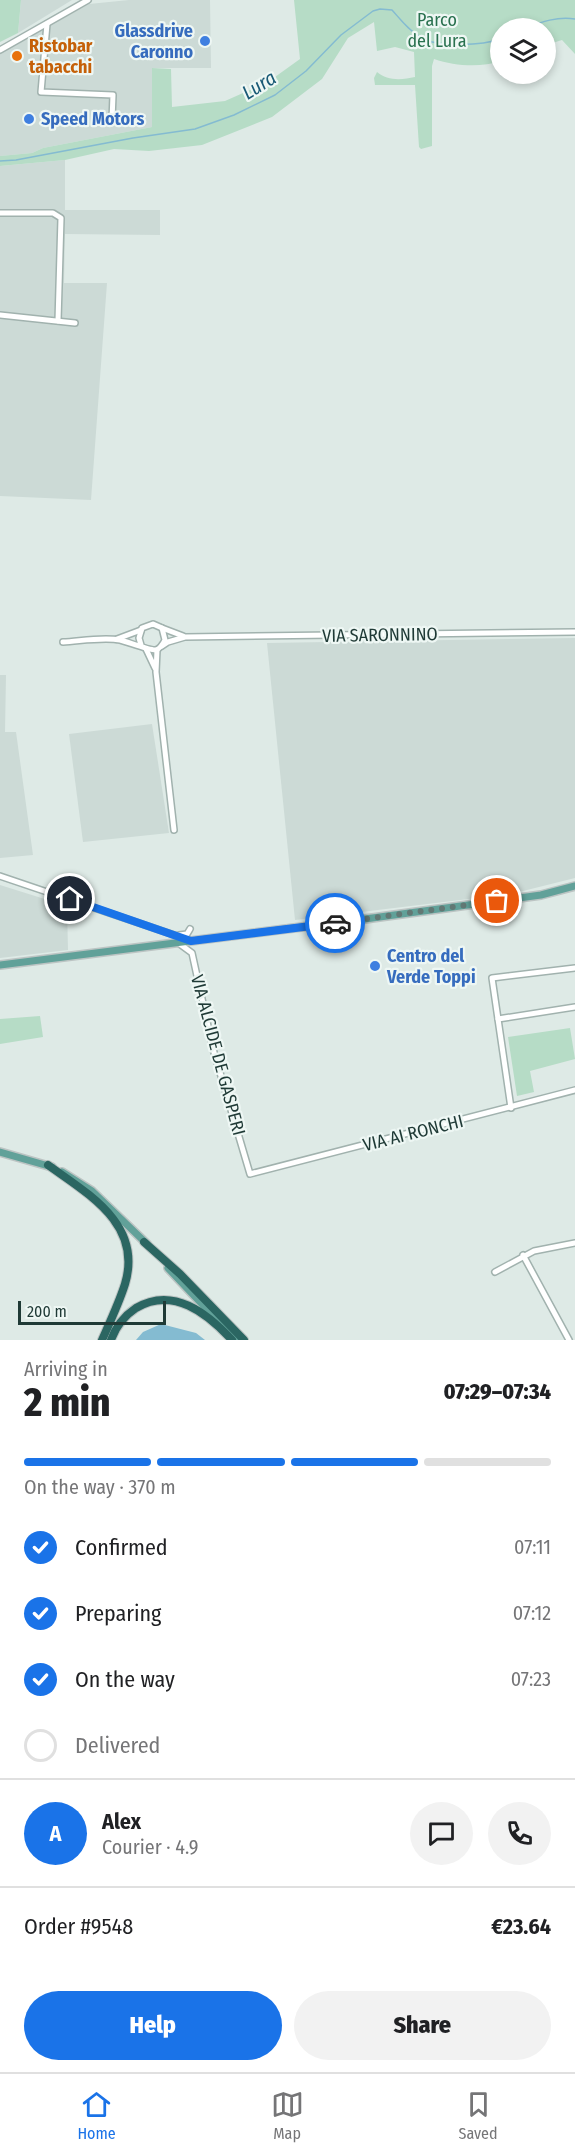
<!DOCTYPE html>
<meta charset="utf-8">
<style>
body{margin:0;font-family:"Fira Sans Condensed",sans-serif;background:#f2f2f2;color:#202124;height:100vh;display:flex;flex-direction:column;font-size:22px;white-space:nowrap}
*{box-sizing:border-box;margin:0}
p{font-size:20px;color:#757577}
.icon{flex:none;width:33px;height:33px;fill:none;stroke:currentColor;stroke-width:2;stroke-linecap:round;stroke-linejoin:round}
.map{position:relative;height:1340px;overflow:hidden}
.drawer{display:flex;flex-direction:column;background:#fff;flex:1}
.drawer>*{flex:none}
.fabs{position:absolute;left:490px;top:18px;display:grid;gap:12px}
.fabs a{display:grid;place-items:center;width:66px;height:66px;border-radius:50%;background:#fff;box-shadow:0 3px 9px #0003;font-size:30px}
.scale{position:absolute;left:18px;bottom:15px;width:148px;box-sizing:border-box;padding-left:6px;border:3px solid #1f3a36;border-top:0;font-size:16px;line-height:21px;white-space:nowrap;color:#1f3a36;-webkit-text-stroke:4px #eef7f4;paint-order:stroke}
.pin{position:absolute;display:grid;place-items:center;width:51px;height:51px;color:#fff;margin:-26px;border:3px solid #fff;border-radius:50%;box-shadow:0 2px 6px #0007}
.courier{position:absolute;display:grid;place-items:center;width:60px;height:60px;margin:-30px;border:4px solid #1a73e8;border-radius:50%;background:#fff;color:#222;box-shadow:0 2px 8px #0007}
.head em{font-style:normal;font-weight:800}
.head div{display:flex;flex-direction:column-reverse}
.head{display:flex;align-items:center;justify-content:space-between;height:102px;padding:0 24px}
h1{font-size:39px;font-weight:800;line-height:45px}
.bar{display:grid;grid-template-columns:repeat(4,1fr);gap:9px 6px;align-content:center;height:72px;padding:0 24px}
.bar i{height:8px;border-radius:4px;background:#e0e0e0}
.bar .active{background:#1a73e8}
.bar p{grid-column:span 4}
.line{display:flex;align-items:center;gap:15px;padding:0 24px;border-top:2px solid #e0e0e0}
.line div{flex:1}
.round{display:grid;place-items:center;flex:none;width:63px;height:63px;border-radius:32px;background:#f2f2f2}
ol{padding:0 24px;list-style:none}
li{display:flex;align-items:center;gap:18px;height:66px}
li p{margin-inline-start:auto}
li .icon{padding:6px;border-radius:50%;background:#1a73e8;color:#fff;stroke-width:4}
li:last-child{color:#757577}
li i{width:33px;height:33px;border:3px solid #e0e0e0;border-radius:50%}
.action{display:flex;gap:12px;margin-top:auto;padding:12px 24px}
.action a{flex:1;height:69px;border-radius:36px;background:#1a73e8;color:#fff;font-size:24px;font-weight:800;line-height:69px;text-align:center}
.action a+a{background:#f2f2f2;color:#202124}
.menu{display:flex;justify-content:space-around;align-items:center;height:84px;border-top:2px solid #e0e0e0;background:#fff;font-size:16px;color:#757577}
.menu a{display:grid;justify-items:center;gap:3px}
.menu .active{color:#1a73e8}
.map>svg:first-child{display:block}
.built{fill:#ccdad6}
.green{fill:#b6dcc6}
.water{fill:#84bbd1}
.lines{fill:none;stroke-linecap:round;stroke-linejoin:round}
.stream{stroke:#84bbd1;stroke-width:1.5}
.minor-casing{stroke:#a1b2ae;stroke-width:8}
.major-casing{stroke:#bcc4c3;stroke-width:10}
.highway-casing{stroke:#bcc4c3;stroke-width:10}
.minor{stroke:#fff;stroke-width:5}
.major{stroke:#61a199;stroke-width:7}
.highway{stroke:#2b6662;stroke-width:8}
.done{stroke:#627874;stroke-width:6;stroke-dasharray:0 10.8}
.route{stroke:#1a73e8;stroke-width:8}
.shop-dot{fill:#3f7fe0;stroke:#eef7f4;stroke-width:2}
.food-dot{fill:#e8710a;stroke:#eef7f4;stroke-width:2}
.labels{text-anchor:middle;dominant-baseline:central;stroke-width:4.5;stroke-linejoin:round;paint-order:stroke}
.park-label{font-size:18px;fill:#29714f;stroke:#eef7f4}
.shop-label{font-size:18px;font-weight:bold;fill:#366cbe;stroke:#eef7f4;text-anchor:start}
.food-label{font-size:18px;font-weight:bold;fill:#c56008;stroke:#eef7f4;text-anchor:start}
.street-label{font-size:18px;fill:#1f3a36;stroke:#eef7f4}
.water-label{font-size:20px;font-style:italic;fill:#195a76;stroke:#eef7f4}
</style>
<div class="map">
<svg width="575" height="1340" viewBox="0 0 575 1340">
<rect width="100%" height="100%" fill="#deeae6"/>
<g class="built">
<path d="M21,0H72L18,33Z"/>
<path d="M129,0H210L211,68H153L152,127L43,148L32,153L0,156V53L89,4Z"/>
<path d="M65,160V210H160V235L65,234L64,283H107L91,500L0,496V166Z"/>
<path d="M575,638V878L511,894L295,920L267,643Z"/>
<path d="M0,675H6L5,732H16L33,855L0,858Z"/>
<path d="M152,724L169,833L83,842L69,734Z"/>
<path d="M0,885L51,901V908L67,907L68,950L0,958Z"/>
</g>
<g class="green">
<path d="M0,0H21L18,33L0,42Z"/>
<path d="M294,0H575V54L562,40L546,45V28H501V61C480,68 455,66 434,59L432,66V146L421,149L419,147L415,85H375L374,78L377,72C387,81 402,80 415,77L414,52L395,47L377,51L374,22L348,38L322,79L272,117L202,145L149,151L114,149L65,160L0,166V156L32,153L43,148L152,127V68L171,69L172,107L225,101L268,82L300,59Z"/>
<path d="M40,1016L43,1037L0,1044V1019Z"/>
<path d="M570,1028L575,1059L530,1071L534,1092L517,1096L508,1037Z"/>
</g>
<path class="water" d="M161,1324L196,1333L205,1340H136L143,1332Z"/>
<g class="lines">
<g class="stream">
<path d="M526,28C541,22 558,16 575,19"/>
<path d="M0,161L16,160L133,138L195,129L234,115L275,95L306,71L341,35L373,11L380,9L392,10C401,20 410,32 422,38C439,48 483,45 501,39"/>
</g>
<g class="minor-casing">
<g id="minor">
<path d="M47,24L41,92L113,95L112,120"/>
<path d="M0,50L88,0"/>
<path d="M0,213H53L61,218L58,321"/>
<path d="M0,315L75,323"/>
<path d="M162,628L183,636"/>
<path d="M117,639L141,630"/>
<path d="M63,642C81,641 102,637 120,640C128,642 151,651 156,650C161,648 163,644 165,640L162,628L153,624L142,628L139,638L141,645"/>
<path d="M162,646L168,642L185,637L575,632"/>
<path d="M146,649L155,668"/>
<path d="M157,650L156,672L174,830"/>
<path d="M0,876L189,940"/>
<path d="M179,935L187,934L190,929"/>
<path d="M177,942L192,953L213,1049L250,1174L575,1090"/>
<path d="M498,1019L575,1007"/>
<path d="M511,1108L492,978L575,968"/>
<path d="M523,1255L569,1340"/>
<path d="M495,1272L534,1251L575,1243"/>
</g>
</g>
<g class="major-casing">
<g id="major">
<path d="M0,965L365,919L541,895L575,886"/>
<path d="M0,1152L52,1167"/>
<path d="M62,1172L92,1191L147,1244"/>
<path d="M168,1268L236,1340"/>
</g>
</g>
<g class="highway-casing">
<g id="highway">
<path d="M48,1165C88,1194 143,1224 125,1284C119,1303 110,1322 102,1340"/>
<path d="M144,1242L180,1274L244,1340"/>
<path d="M111,1340C116,1326 124,1316 136,1308C173,1286 207,1313 232,1340"/>
</g>
</g>
<use href="#minor" class="minor"/>
<use href="#major" class="major"/>
<use href="#highway" class="highway"/>
</g>
<g class="lines">
<path class="done" d="M335,923L497,901"/>
<path class="route" d="M70,899L191,941L335,923"/>
</g>
<g class="shop-dot">
<circle cx="205" cy="41" r="6"/>
<circle cx="29" cy="119" r="6"/>
<circle cx="375" cy="966" r="6"/>
</g>
<circle class="food-dot" cx="17" cy="56" r="6"/>
<g class="labels">
<g class="park-label">
<text x="437" y="20">Parco<tspan x="437" dy="21">del Lura</tspan></text>
</g>
<g class="shop-label">
<text x="193" y="31" text-anchor="end">Glassdrive<tspan x="193" dy="21">Caronno</tspan></text>
<text x="41" y="119">Speed Motors</text>
<text x="387" y="956">Centro del<tspan x="387" dy="21">Verde Toppi</tspan></text>
</g>
<g class="food-label">
<text x="29" y="46">Ristobar<tspan x="29" dy="21">tabacchi</tspan></text>
</g>
<g class="street-label">
<text transform="translate(380 635) rotate(-1)">VIA SARONNINO</text>
<text transform="translate(218 1055) rotate(75)">VIA ALCIDE DE GASPERI</text>
<text transform="translate(413 1133) rotate(-14)">VIA AI RONCHI</text>
</g>
<g class="water-label">
<text transform="translate(259 85) rotate(-32)">Lura</text>
</g>
</g>
</svg>
<div class="fabs">
<a><svg class="icon" aria-label="layers" viewBox="0 0 24 24"><path d="M12 4l9 5-9 5-9-5zM3 14l9 5 9-5"/></svg></a>
</div>
<div class="scale">200 m</div>
<div class="pin" style="left:497px;top:901px;background:#ea580c"><svg class="icon" aria-label="bag" viewBox="0 0 24 24"><path d="M5 8h14l-1 12H6zM9 8a3 3 0 0 1 6 0"/></svg></div>
<div class="pin" style="left:70px;top:899px;background:#1f2937"><svg class="icon" aria-label="home" viewBox="0 0 24 24"><path d="M3 11l9-7 9 7M6 9v11h12V9"/></svg></div>
<div class="courier" style="left:335px;top:923px"><svg class="icon" aria-label="car" viewBox="0 0 24 24"><path d="M5 17H2v-5l4-1 3-4h7l3 4 3 1v5h-3M9 17h6M6 11h13"/><circle cx="7" cy="17" r="2"/><circle cx="17" cy="17" r="2"/></svg></div>
</div>
<section class="drawer">
<div class="head"><div><h1>2 min</h1><p>Arriving in</p></div><em>07:29–07:34</em></div>
<div class="bar"><i class="active"></i><i class="active"></i><i class="active"></i><i></i><p>On the way · 370 m</p></div>
<ol>
<li><svg class="icon" aria-label="check" viewBox="0 0 24 24"><path d="M5 12l5 5 9-10"/></svg>Confirmed<p>07:11</p></li>
<li><svg class="icon" aria-label="check" viewBox="0 0 24 24"><path d="M5 12l5 5 9-10"/></svg>Preparing<p>07:12</p></li>
<li><svg class="icon" aria-label="check" viewBox="0 0 24 24"><path d="M5 12l5 5 9-10"/></svg>On the way<p>07:23</p></li>
<li><i></i>Delivered</li>
</ol>
<div class="line" style="height:108px"><b class="round" style="background:#1a73e8;color:#fff">A</b><div><b>Alex</b><p>Courier · 4.9</p></div><a class="round"><svg class="icon" aria-label="chat" viewBox="0 0 24 24"><path d="M4 5h16v11H9l-5 4z"/></svg></a><a class="round"><svg class="icon" aria-label="phone" viewBox="0 0 24 24"><path d="M5 4h4l2 5-3 2q2 4 5 5l2-3 5 2v4C11 20 4 13 5 4z"/></svg></a></div>
<div class="line" style="height:78px"><div>Order #9548</div><b>€23.64</b></div>
<div class="action"><a>Help</a><a>Share</a></div>
</section>
<nav class="menu">
<a class="active"><svg class="icon" aria-label="home" viewBox="0 0 24 24"><path d="M3 11l9-7 9 7M6 9v11h12V9"/></svg>Home</a>
<a><svg class="icon" aria-label="map" viewBox="0 0 24 24"><path d="M3 6l6-2 6 2 6-2v14l-6 2-6-2-6 2zM9 4v14M15 6v14"/></svg>Map</a>
<a><svg class="icon" aria-label="saved" viewBox="0 0 24 24"><path d="M7 4h10v16l-5-4-5 4z"/></svg>Saved</a>
</nav>
